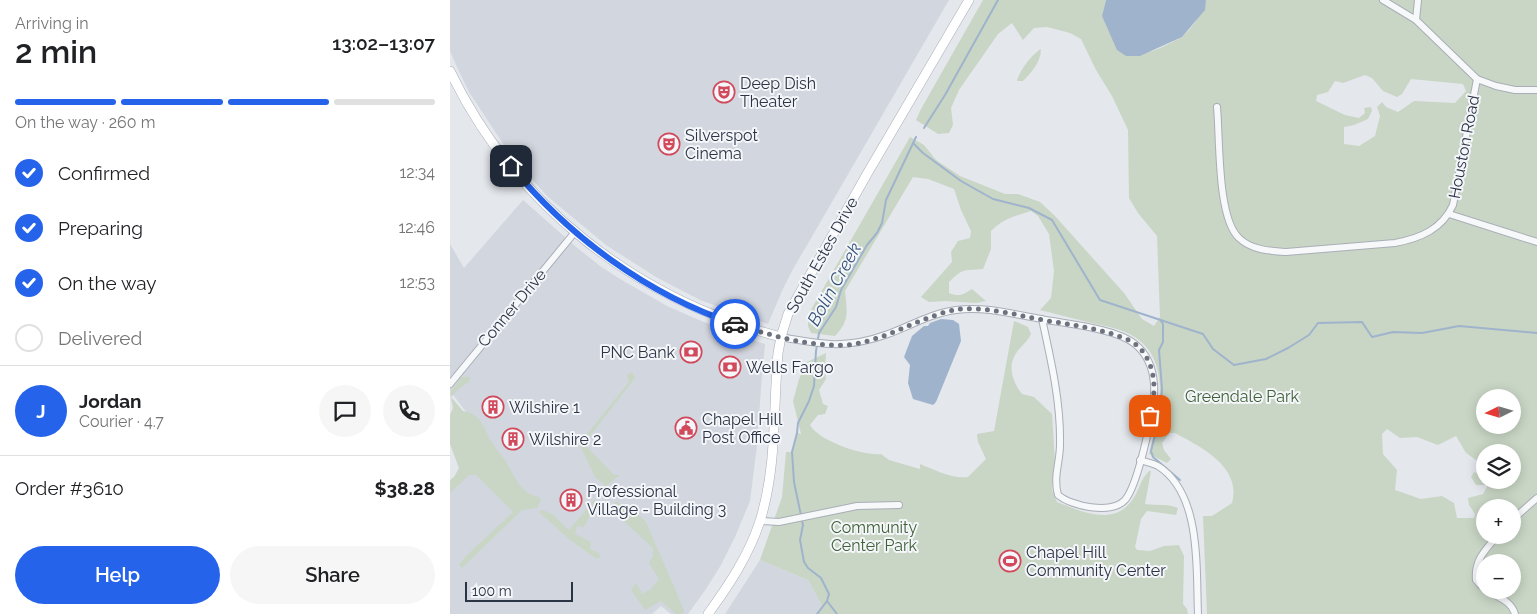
<!DOCTYPE html>
<meta charset="utf-8">
<style>
body{margin:0;font-family:Raleway,sans-serif;background:#f6f6f6;color:#202124;height:100vh;display:flex;flex-direction:column;font-size:19px;white-space:nowrap}
*{box-sizing:border-box;margin:0}
p{font-size:16px;color:#757577}
.icon{flex:none;width:28px;height:28px;fill:none;stroke:currentColor;stroke-width:2;stroke-linecap:round;stroke-linejoin:round}
.map{position:relative;flex:1;overflow:hidden}
.panel{display:flex;flex-direction:column;background:#fff;width:450px}
.panel>*{flex:none}
.needle{width:32px;rotate:265deg}
.fabs{position:absolute;left:1026px;top:389px;display:grid;gap:10px}
.fabs a{display:grid;place-items:center;width:45px;height:45px;border-radius:50%;background:#fff;box-shadow:0 2px 12px #0003;font-size:25px}
.scale{position:absolute;left:15px;bottom:12px;width:108px;box-sizing:border-box;padding-left:5px;border:2px solid #2b3445;border-top:0;font-size:14px;line-height:18px;white-space:nowrap;color:#2b3445;-webkit-text-stroke:4px #f4f6f9;paint-order:stroke}
.pin{position:absolute;display:grid;place-items:center;width:42px;height:42px;color:#fff;margin:-21px;border-radius:10px;box-shadow:0 2px 8px #0006}
.courier{position:absolute;display:grid;place-items:center;width:50px;height:50px;margin:-25px;border:4px solid #2563eb;border-radius:50%;background:#fff;color:#222;box-shadow:0 1px 6px #0007}
.overview em{font-style:normal;font-weight:600}
.overview div{display:flex;flex-direction:column-reverse}
.overview{display:flex;align-items:center;justify-content:space-between;height:85px;padding:0 15px}
h1{font-size:32px;font-weight:600;line-height:38px}
.bar{display:grid;grid-template-columns:repeat(4,1fr);gap:8px 5px;align-content:center;height:60px;padding:0 15px}
.bar i{height:6px;border-radius:4px;background:#e0e0e0}
.bar .on{background:#2563eb}
.bar p{grid-column:span 4}
.line{display:flex;align-items:center;gap:12px;padding:0 15px;border-top:1px solid #e0e0e0}
.line div{flex:1}
.round{display:grid;place-items:center;flex:none;width:52px;height:52px;border-radius:26px;background:#f6f6f6}
ol{padding:0 15px;list-style:none}
li{display:flex;align-items:center;gap:15px;height:55px}
li p{margin-inline-start:auto}
li .icon{padding:5px;border-radius:50%;background:#2563eb;color:#fff;stroke-width:4}
li:last-child{color:#757577}
li i{width:28px;height:28px;border:2px solid #e0e0e0;border-radius:50%}
.cta{display:flex;gap:10px;margin-top:auto;padding:10px 15px}
.cta a{flex:1;height:58px;border-radius:30px;background:#2563eb;color:#fff;font-size:20px;font-weight:600;line-height:58px;text-align:center}
.cta a+a{background:#f6f6f6;color:#202124}
main{display:flex;flex:1;min-height:0}
.map>svg:first-child{display:block}
.built{fill:#d2d6de}
.green{fill:#c9d6c5;fill-rule:evenodd}
.water{fill:#9fb4cc}
.lines{fill:none;stroke-linecap:round;stroke-linejoin:round}
.stream{stroke:#9fb4cc;stroke-width:2}
.street-casing{stroke:#a9aeb7;stroke-width:8}
.secondary-casing{stroke:#a9aeb7;stroke-width:10}
.street{stroke:#f7f8fa;stroke-width:6}
.secondary{stroke:#fff;stroke-width:9}
.done{stroke:#6c737f;stroke-width:5;stroke-dasharray:0 9}
.route{stroke:#2563eb;stroke-width:6}
.labels{text-anchor:middle;dominant-baseline:central;stroke-width:4;stroke-linejoin:round;paint-order:stroke}
.poi-label{font-size:16px;fill:#2b3445;stroke:#f4f6f9;text-anchor:start}
.street-label{font-size:16px;fill:#2b3445;stroke:#f4f6f9}
.park-label{font-size:16px;fill:#3f6138;stroke:#f4f6f9}
.water-label{font-size:18px;font-style:italic;fill:#34527a;stroke:#f4f6f9}
</style>
<main>
<section class="panel">
<div class="overview"><div><h1>2 min</h1><p>Arriving in</p></div><em>13:02–13:07</em></div>
<div class="bar"><i class="on"></i><i class="on"></i><i class="on"></i><i></i><p>On the way · 260 m</p></div>
<ol>
<li><svg class="icon" aria-label="check" viewBox="0 0 24 24"><path d="M5 12l5 5 9-10"/></svg>Confirmed<p>12:34</p></li>
<li><svg class="icon" aria-label="check" viewBox="0 0 24 24"><path d="M5 12l5 5 9-10"/></svg>Preparing<p>12:46</p></li>
<li><svg class="icon" aria-label="check" viewBox="0 0 24 24"><path d="M5 12l5 5 9-10"/></svg>On the way<p>12:53</p></li>
<li><i></i>Delivered</li>
</ol>
<div class="line" style="height:90px"><b class="round" style="background:#2563eb;color:#fff">J</b><div><b>Jordan</b><p>Courier · 4.7</p></div><a class="round"><svg class="icon" aria-label="chat" viewBox="0 0 24 24"><path d="M4 5h16v11H9l-5 4z"/></svg></a><a class="round"><svg class="icon" aria-label="phone" viewBox="0 0 24 24"><path d="M5 4h4l2 5-3 2q2 4 5 5l2-3 5 2v4C11 20 4 13 5 4z"/></svg></a></div>
<div class="line" style="height:65px"><div>Order #3610</div><b>$38.28</b></div>
<div class="cta"><a>Help</a><a>Share</a></div>
</section>
<div class="map">
<svg width="1087" height="614" viewBox="0 0 1087 614">
<rect width="100%" height="100%" fill="#e4e7ec"/>
<g class="built">
<path d="M0,0H499L342,271L332,291L318,324L250,300L206,277L156,245L97,196L66,161L54,145L19,92L7,67L0,51Z"/>
<path d="M73,200L125,246L150,266L170,279L217,306L249,320L286,335L315,344L312,374L307,446L300,501L285,537L271,565L256,589L238,614H221L211,606L202,614H0V484L34,435L0,391V244L14,268Z"/>
<path d="M310,560L358,580L372,606L367,614H275Z"/>
</g>
<g class="green">
<path d="M533,0H656L652,16L676,56C694,56 714,47 730,38C740,32 754,11 756,0H1087V614H757L753,516H762L782,503C792,467 751,447 725,433H720L712,443L714,450L721,459L717,463L699,454C710,413 725,353 675,332C666,328 655,326 646,324C627,319 608,315 590,310L601,298L604,271L599,234L588,216L581,211C565,216 553,219 541,231V249L533,269C514,271 514,267 499,282V293C509,297 513,295 522,289L536,301L526,303L496,301L479,302L471,297L502,262L501,252L508,241L520,238L521,231L511,210L504,189L478,179L463,177L395,291C397,312 400,320 385,336L361,333L358,326V315L460,137L474,145L486,160L510,176L555,194H568L590,202L605,216L674,293L692,319L704,326L710,317L707,236L688,213L679,198L678,130L662,96L646,70L631,39L620,33L597,27L584,28L573,40L562,23L548,34L509,90L501,108L503,125L499,133L488,134L466,120L471,109ZM915,75L922,78L933,91L947,97L952,94L961,79L1013,84L1016,91L1005,103L964,101L948,112L936,107L932,102L927,107L930,116L925,136L909,146L894,144V127L904,125L918,119L922,111L921,107L914,108L915,113L909,118L895,115L866,101L867,95L878,92L885,81L893,83ZM1035,398H1062V425H1035ZM937,429L950,438L967,437L988,445L1006,436L1016,453L1035,466V452H1062V480H1035V474L1030,475L1024,472L1021,477L1026,485H1038L1033,494L1018,498L1019,505L1025,514L1024,518H1007L1004,503L992,496L971,499L945,490L947,470L933,454L932,434ZM1035,508H1062V535H1035ZM1035,562H1062V590H1035Z"/>
<path d="M591,49C591,62 581,73 573,81H567C569,71 582,54 591,49Z"/>
<path d="M564,321L578,327L581,334C577,343 568,348 564,357C558,369 564,384 572,394L584,397L602,414L605,462L602,490L607,502C635,513 668,528 686,494C692,483 690,481 699,471H701L695,504C708,506 715,503 728,508L726,515L697,511L691,519L685,547L687,550L700,551L714,546L729,545L734,556L733,604L737,609L738,614H367L372,606L358,580L310,560L332,497L336,452H342L347,433L351,434L343,401L349,379L357,362L376,353L375,370L376,379L369,390L373,404L378,406L375,414L368,415L360,425C369,441 413,456 431,454L439,460L470,469V464C485,470 502,479 518,477L536,459L528,442L527,434L544,431Z"/>
<path d="M182,372L185,378L136,441V446L164,475H170L156,486L145,477L128,441L134,438L179,382L177,375Z"/>
<path d="M11,377H20V381L10,388L1,397L13,411C30,414 33,425 40,439C44,447 51,454 56,462C65,476 70,494 89,497L91,500L87,508L72,510L12,568L9,565L15,557L63,512L26,475H19L0,493V480L4,477L9,468L0,444V415L3,408L0,393Z"/>
<path d="M145,499L148,504L140,515L134,527L127,526L125,534L141,542L140,549L149,553L150,558H145L119,539L89,512L92,510L102,514L119,530Z"/>
<path d="M166,501L188,514L196,522L234,610L232,614H226L211,601L195,610L181,590L186,583L192,594L201,589L209,579L199,563L203,556V548L163,511V507Z"/>
</g>
<g class="water">
<path d="M656,0H756L755,10L732,37L690,56H676L667,50L652,16Z"/>
<path d="M491,319L503,320L509,324L511,341L486,402L483,405L463,399L458,383L460,365L454,357L462,336L474,326H478L480,323Z"/>
</g>
<g class="lines">
<g class="stream">
<path d="M474,128L495,95L548,0"/>
<path d="M463,143L473,153L511,181L543,199L579,208L602,220L650,300L753,334L763,349L784,365L816,359L838,348L859,335L868,323L912,322L922,337L943,332L972,333L1009,326L1087,333"/>
<path d="M711,321L713,324V342L709,350L712,389L710,415L701,451L703,457L730,480"/>
<path d="M377,601L387,614"/>
<path d="M367,614L377,601L379,594L371,578L358,568L354,562L350,540L353,525L344,482L342,452L347,433L348,423L359,401L364,386L366,351L369,333L386,307L391,290L417,245L427,233L432,223L436,200L466,137"/>
</g>
<g class="street-casing">
<g id="street">
<path d="M933,0L966,20"/>
<path d="M968,0L966,20L1027,79L1046,86L1065,90H1087"/>
<path d="M767,107C770,138 767,218 789,238C801,250 820,251 836,252L945,243C971,238 992,229 1003,205L1027,79"/>
<path d="M999,214L1087,242"/>
<path d="M331,337C373,345 397,349 438,334C460,326 482,313 506,310C534,306 563,314 591,319C616,324 666,328 685,344C697,354 703,369 704,384C706,405 688,485 675,500C661,515 621,506 608,495C603,477 610,462 610,445C611,403 601,360 592,319"/>
<path d="M0,384L125,232"/>
<path d="M690,460C696,462 703,463 708,466C752,494 746,569 748,614"/>
<path d="M1062,520L1087,498"/>
<path d="M310,521L329,522L407,506L449,505"/>
<path d="M1048,535C1036,549 1024,560 1026,580C1038,597 1060,596 1065,614"/>
</g>
</g>
<g class="secondary-casing">
<g id="secondary">
<path d="M0,71C65,206 187,300 331,337"/>
<path d="M258,614C279,585 299,555 310,521C327,467 323,409 328,353L331,337L338,314L417,174L519,0"/>
</g>
</g>
<use href="#street" class="street"/>
<use href="#secondary" class="secondary"/>
</g>
<g class="lines">
<path class="done" d="M285,324C320,335 359,347 396,345C433,342 467,318 504,310C529,305 567,315 593,320C621,325 648,328 674,338C680,340 686,344 690,348C707,368 706,392 700,416"/>
<path class="route" d="M61,166C119,237 198,295 285,324"/>
</g>
<defs>
<g id="theatre-ring" transform="scale(1.125)"><circle r="9.5" fill="#f4f6f9" stroke="#d1495b" stroke-width="1.5"/><path d="M-5-5.5Q0-4 5-5.5V0Q5 5 0 6Q-5 5-5 0ZM-3.3-2.5H-1v1.5H-3.3ZM1-2.5H3.3v1.5H1ZM-2.8 1Q0 5.5 2.8 1Z" fill="#d1495b"/></g>
<g id="bank-ring" transform="scale(1.125)"><circle r="9.5" fill="#f4f6f9" stroke="#d1495b" stroke-width="1.5"/><path d="M-6-4H6V4H-6ZM0-2.3a2.3 2.3 0 1 0 0 4.6a2.3 2.3 0 1 0 0-4.6Z" fill="#d1495b"/></g>
<g id="building-ring" transform="scale(1.125)"><circle r="9.5" fill="#f4f6f9" stroke="#d1495b" stroke-width="1.5"/><path d="M-4-6H4V6H1V3H-1V6H-4ZM-2.5-4.3h1.7v1.8h-1.7ZM.8-4.3h1.7v1.8H.8ZM-2.5-1h1.7V.8h-1.7ZM.8-1h1.7V.8H.8Z" fill="#d1495b"/></g>
<g id="civic-ring" transform="scale(1.125)"><circle r="9.5" fill="#f4f6f9" stroke="#d1495b" stroke-width="1.5"/><path d="M-.6-6.5H3V-4.5H.6V-3L4-1V1h2V6H-6V1h2V-1L-.6-3ZM-1.2 2.5V6h2.4V2.5Z" fill="#d1495b"/></g>
<g id="stadium-ring" transform="scale(1.125)"><circle r="9.5" fill="#f4f6f9" stroke="#d1495b" stroke-width="1.5"/><path d="M0-5a6.5 5 0 1 0 0 10a6.5 5 0 1 0 0-10ZM-3.5-1.8h7v3.6h-7Z" fill="#d1495b"/></g>
</defs>
<g fill-rule="evenodd">
<use href="#theatre-ring" x="274" y="92"/>
<use href="#theatre-ring" x="219" y="144"/>
<use href="#bank-ring" x="241" y="352"/>
<use href="#bank-ring" x="280" y="367"/>
<use href="#building-ring" x="43" y="407"/>
<use href="#civic-ring" x="236" y="428"/>
<use href="#building-ring" x="63" y="439"/>
<use href="#building-ring" x="121" y="500"/>
<use href="#stadium-ring" x="560" y="561"/>
</g>
<g class="labels">
<g class="poi-label">
<text x="290" y="83">Deep Dish<tspan x="290" dy="18">Theater</tspan></text>
<text x="235" y="135">Silverspot<tspan x="235" dy="18">Cinema</tspan></text>
<text x="225" y="352" text-anchor="end">PNC Bank</text>
<text x="296" y="367">Wells Fargo</text>
<text x="59" y="407">Wilshire 1</text>
<text x="252" y="419">Chapel Hill<tspan x="252" dy="18">Post Office</tspan></text>
<text x="79" y="439">Wilshire 2</text>
<text x="137" y="491">Professional<tspan x="137" dy="18">Village - Building 3</tspan></text>
<text x="576" y="552">Chapel Hill<tspan x="576" dy="18">Community Center</tspan></text>
</g>
<g class="street-label">
<text transform="translate(1014 147) rotate(-79)">Houston Road</text>
<text transform="translate(372 255) rotate(-61)">South Estes Drive</text>
<text transform="translate(62 308) rotate(-50)">Conner Drive</text>
</g>
<g class="park-label">
<text x="792" y="396">Greendale Park</text>
<text x="424" y="527">Community<tspan x="424" dy="18">Center Park</tspan></text>
</g>
<g class="water-label">
<text transform="translate(384 284) rotate(-61)">Bolin Creek</text>
</g>
</g>
</svg>
<div class="fabs">
<a><svg class="needle" viewBox="-14 -14 28 28"><path d="M0-13l5 13h-10z" fill="#e53935"/><path d="M0 13l5-13h-10z" fill="#757577"/></svg></a>
<a><svg class="icon" aria-label="layers" viewBox="0 0 24 24"><path d="M12 4l9 5-9 5-9-5zM3 14l9 5 9-5"/></svg></a>
<a>+</a>
<a>−</a>
</div>
<div class="scale">100 m</div>
<div class="pin" style="left:700px;top:416px;background:#ea580c"><svg class="icon" aria-label="bag" viewBox="0 0 24 24"><path d="M5 8h14l-1 12H6zM9 8a3 3 0 0 1 6 0"/></svg></div>
<div class="pin" style="left:61px;top:166px;background:#1f2937"><svg class="icon" aria-label="home" viewBox="0 0 24 24"><path d="M3 11l9-7 9 7M6 9v11h12V9"/></svg></div>
<div class="courier" style="left:285px;top:324px"><svg class="icon" aria-label="car" viewBox="0 0 24 24"><path d="M5 17H2v-5l4-1 3-4h7l3 4 3 1v5h-3M9 17h6M6 11h13"/><circle cx="7" cy="17" r="2"/><circle cx="17" cy="17" r="2"/></svg></div>
</div>
</main>
